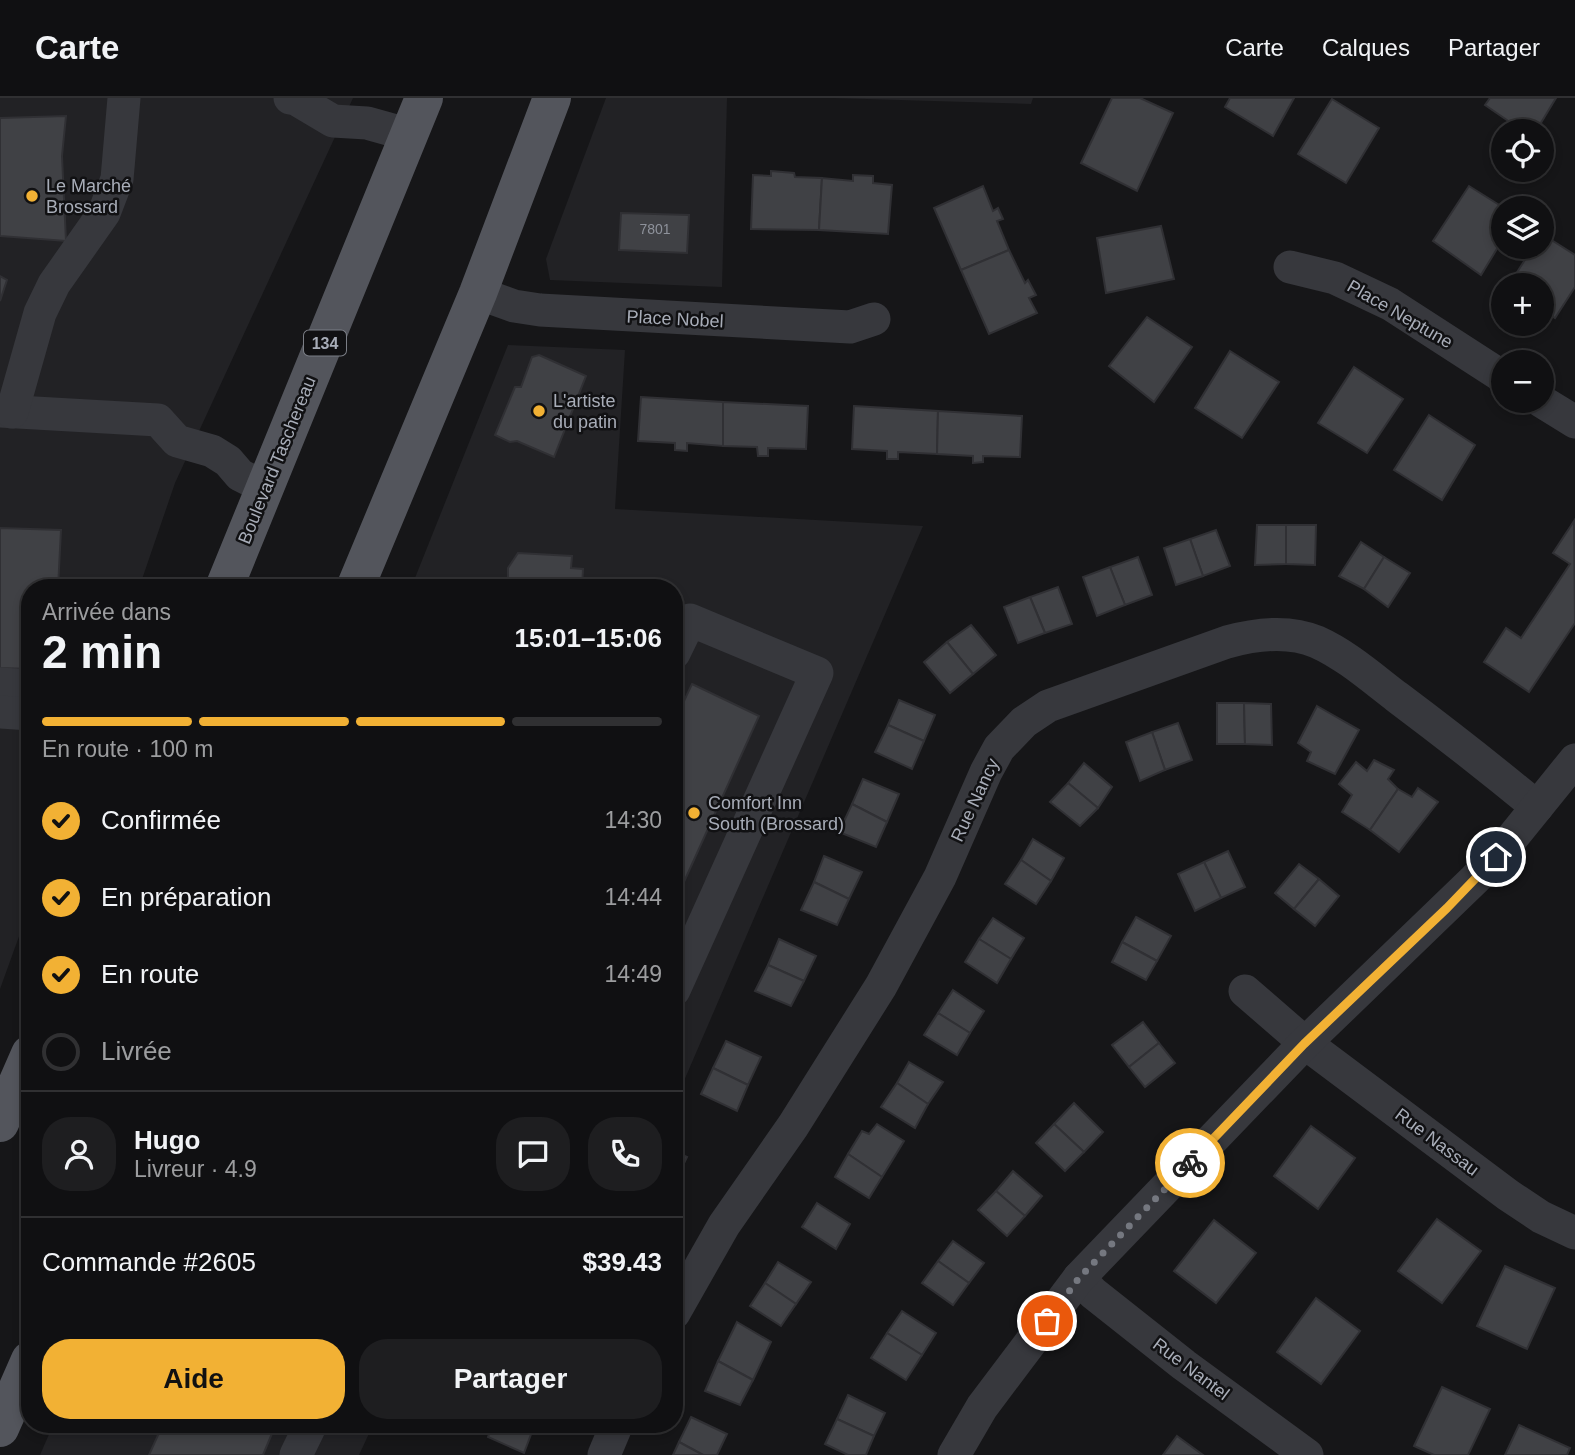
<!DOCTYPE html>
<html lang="fr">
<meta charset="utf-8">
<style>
body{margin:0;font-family:Helvetica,sans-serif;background:#1e1e20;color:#f1f3f6;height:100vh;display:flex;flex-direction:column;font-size:26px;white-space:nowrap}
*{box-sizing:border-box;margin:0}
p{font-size:23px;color:#9c9d9f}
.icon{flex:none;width:38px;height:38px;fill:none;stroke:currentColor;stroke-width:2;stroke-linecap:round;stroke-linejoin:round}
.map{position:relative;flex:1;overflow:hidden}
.drawer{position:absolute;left:21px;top:481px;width:662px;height:854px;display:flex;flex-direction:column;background:#101012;border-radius:28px;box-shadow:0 4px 10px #0003,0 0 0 2px #303032}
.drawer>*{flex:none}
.buttons{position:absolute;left:1491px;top:21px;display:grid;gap:14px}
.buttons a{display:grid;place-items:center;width:63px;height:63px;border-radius:50%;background:#101012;box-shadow:0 4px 10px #0003,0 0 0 2px #303032;font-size:35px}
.pin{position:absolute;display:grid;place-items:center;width:60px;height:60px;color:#fff;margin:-30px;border:4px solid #fff;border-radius:50%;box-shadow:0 2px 7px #0007}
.courier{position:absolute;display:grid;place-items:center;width:70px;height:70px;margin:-35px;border:5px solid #f2b134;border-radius:50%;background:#fff;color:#222;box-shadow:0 2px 9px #0007}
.overview em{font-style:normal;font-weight:600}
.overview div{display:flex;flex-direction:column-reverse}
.overview{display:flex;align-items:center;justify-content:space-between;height:119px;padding:0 21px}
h1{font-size:46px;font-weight:600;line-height:52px}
.bar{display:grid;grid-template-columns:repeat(4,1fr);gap:10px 7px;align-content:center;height:84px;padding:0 21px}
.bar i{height:9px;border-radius:5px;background:#303032}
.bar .selected{background:#f2b134}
.bar p{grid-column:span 4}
.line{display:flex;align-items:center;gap:18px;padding:0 21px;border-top:2px solid #303032}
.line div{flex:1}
.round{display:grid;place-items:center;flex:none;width:74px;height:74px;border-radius:28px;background:#1e1e20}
ol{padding:0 21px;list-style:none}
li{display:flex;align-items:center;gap:21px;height:77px}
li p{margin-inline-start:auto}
li .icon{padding:7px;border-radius:50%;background:#f2b134;color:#111;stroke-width:4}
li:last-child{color:#9c9d9f}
li i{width:38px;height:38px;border:4px solid #303032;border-radius:50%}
.button{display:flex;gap:14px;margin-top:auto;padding:14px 21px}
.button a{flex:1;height:80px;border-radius:28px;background:#f2b134;color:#111;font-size:28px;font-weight:600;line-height:80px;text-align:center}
.button a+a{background:#1e1e20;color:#f1f3f6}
header{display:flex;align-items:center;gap:42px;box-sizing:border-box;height:98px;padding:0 35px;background:#101012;border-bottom:2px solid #303032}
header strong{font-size:33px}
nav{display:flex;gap:38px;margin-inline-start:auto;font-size:24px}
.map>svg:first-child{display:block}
.built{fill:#222225}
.building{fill:#404145;stroke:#303034;stroke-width:2}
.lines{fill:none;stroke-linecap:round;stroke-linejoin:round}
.minor{stroke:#37383d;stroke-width:33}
.major{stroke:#53555c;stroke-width:38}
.done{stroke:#757880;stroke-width:7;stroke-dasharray:0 12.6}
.route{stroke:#f2b134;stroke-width:9}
.poi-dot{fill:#f2b134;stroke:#111113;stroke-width:2.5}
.labels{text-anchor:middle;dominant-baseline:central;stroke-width:5;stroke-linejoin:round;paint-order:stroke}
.number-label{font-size:14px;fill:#8e929b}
.shield{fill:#111113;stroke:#7b7e86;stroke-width:2}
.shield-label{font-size:16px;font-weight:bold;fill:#a8adb8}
.poi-label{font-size:18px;fill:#a8adb8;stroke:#111113;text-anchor:start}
.street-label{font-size:18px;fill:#a8adb8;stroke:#111113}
</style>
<header>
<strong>Carte</strong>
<nav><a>Carte</a><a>Calques</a><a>Partager</a></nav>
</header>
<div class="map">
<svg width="1575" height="1357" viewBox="0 0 1575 1357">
<rect width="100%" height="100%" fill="#161618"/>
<g class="built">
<path d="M0,0H353L175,385L139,490H30V808L0,891Z"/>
<path d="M606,0H727L722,189L550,182L546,161Z"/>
<path d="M832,0H1033L1031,6Z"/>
<path d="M508,247L625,252L615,411L923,428L674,1006V490H411Z"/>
<path d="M53,1327H373L359,1357H40Z"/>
</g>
<g class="building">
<path d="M1112,0H1140L1173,15L1137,93L1081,65Z"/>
<path d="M1230,0H1294L1273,38L1225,9Z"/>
<path d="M1490,0H1556L1536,33H1523L1485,7Z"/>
<path d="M1332,1L1379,30L1346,85L1298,56Z"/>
<path d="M66,18L62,58L66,143L0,138V20Z"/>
<path d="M771,73L794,75L795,79L822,80L819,132L751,131L753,77L771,78Z"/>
<path d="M853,77L873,78V85L892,87L888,136L819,132L822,80L853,83Z"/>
<path d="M983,88L993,113L998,110L1003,121L997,123L1009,152L961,172L934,110Z"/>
<path d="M1469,88L1504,110L1503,141L1481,177L1433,143Z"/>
<path d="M621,115L689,117L687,155L619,152Z"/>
<path d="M1161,128L1174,181L1106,195L1097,140Z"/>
<path d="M1542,136L1575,157V189L1555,220L1542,211V187H1509L1533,149H1542Z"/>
<path d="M1009,152L1025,185L1028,182L1036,197L1029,200L1037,215L989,236L961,172Z"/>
<path d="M0,178L7,182L0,203Z"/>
<path d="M1147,219L1192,249L1154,304L1109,268Z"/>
<path d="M1230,253L1279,284L1242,340L1195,310Z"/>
<path d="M539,257L586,278L554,359L517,343L510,344L495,337L515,289H521L532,259Z"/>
<path d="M1354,269L1403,301L1367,355L1318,325Z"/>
<path d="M641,299L723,304V348L687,345V353L675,352V345L638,343Z"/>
<path d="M723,304L808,308L806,351L768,350V358H758L757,349L723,348Z"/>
<path d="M854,308L938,313L937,356L898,354V361H887V353L852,351Z"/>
<path d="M938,313L1022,318L1020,359L983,358V364L973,365V358L937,356Z"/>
<path d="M1429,317L1475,347L1442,402L1394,372Z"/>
<path d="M1574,423L1575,525L1529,594L1484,564L1506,530L1521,540L1570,466L1553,455Z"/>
<path d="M1257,427H1286V466L1255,467Z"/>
<path d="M1286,427H1316L1315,467L1286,466Z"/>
<path d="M0,430L61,432L58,490H30V571L0,570Z"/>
<path d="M1216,432L1230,468L1203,478L1190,441Z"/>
<path d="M1190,441L1203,478L1176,487L1164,450Z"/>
<path d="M1361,444L1384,459L1364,491L1339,478Z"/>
<path d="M518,455L572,458L571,470L583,471L582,490H503V483H508V470Z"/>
<path d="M1138,459L1152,497L1125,507L1110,469Z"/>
<path d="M1384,459L1410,475L1388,509L1364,491Z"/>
<path d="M1110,469L1125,507L1097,518L1083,479Z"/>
<path d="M1058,489L1072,526L1045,535L1030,499Z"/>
<path d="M1030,499L1045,535L1018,545L1004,509Z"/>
<path d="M971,527L996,557L973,576L947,544Z"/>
<path d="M947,544L973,576L950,595L924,564Z"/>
<path d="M692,586L759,618L674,806V624Z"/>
<path d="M899,602L935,617L924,643L888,627Z"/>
<path d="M1217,605H1244L1245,646H1217Z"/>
<path d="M1244,605L1271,606L1272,647L1245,646Z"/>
<path d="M1317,608L1359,632L1335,676L1307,663L1311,654L1298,645Z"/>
<path d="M1178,625L1192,662L1165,672L1152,634Z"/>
<path d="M888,627L924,643L912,671L875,654Z"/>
<path d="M1152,634L1165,672L1140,683L1126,644Z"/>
<path d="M1374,662L1394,672L1388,681L1398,691L1370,732L1342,714L1352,697L1339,686L1356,664L1367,673Z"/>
<path d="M1084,665L1112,689L1098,710L1068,685Z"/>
<path d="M863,681L899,696L887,724L852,706Z"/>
<path d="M1068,685L1098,710L1080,728L1050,704Z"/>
<path d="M1418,690L1438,704L1399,754L1370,732L1398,691L1412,699Z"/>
<path d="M852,706L887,724L876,749L839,734Z"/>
<path d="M1033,741L1064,760L1051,783L1021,762Z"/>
<path d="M1228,753L1245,789L1221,800L1204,764Z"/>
<path d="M824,758L862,774L849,801L814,784Z"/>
<path d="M1021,762L1051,783L1036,806L1005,786Z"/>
<path d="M1204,764L1221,800L1195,813L1178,776Z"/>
<path d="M1299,766L1319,781L1294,811L1275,795Z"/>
<path d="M1319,781L1339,798L1315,828L1294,811Z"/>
<path d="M814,784L849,801L837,827L801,812Z"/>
<path d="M1136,819L1171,838L1157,863L1122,844Z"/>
<path d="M993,820L1024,840L1011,861L979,841Z"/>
<path d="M779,841L816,858L804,883L768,867Z"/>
<path d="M979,841L1011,861L997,885L965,864Z"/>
<path d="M1122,844L1157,863L1146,882L1112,864Z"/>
<path d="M768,867L804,883L791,908L755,893Z"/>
<path d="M953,892L984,913L970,935L938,915Z"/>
<path d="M938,915L970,935L957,957L924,937Z"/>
<path d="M1143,924L1159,945L1129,969L1112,947Z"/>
<path d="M726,943L761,959L748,987L713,970Z"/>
<path d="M1159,945L1175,965L1145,989L1129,969Z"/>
<path d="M909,964L943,984L928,1006L897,985Z"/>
<path d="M713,970L748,987L737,1013L701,996Z"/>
<path d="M897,985L928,1006L915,1030L881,1009Z"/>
<path d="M1074,1005L1103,1034L1084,1054L1054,1026Z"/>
<path d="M877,1026L904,1043L882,1079L848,1056L862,1033L869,1036Z"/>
<path d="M1054,1026L1084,1054L1065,1073L1036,1045Z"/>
<path d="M1311,1028L1355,1060L1318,1111L1274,1078Z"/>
<path d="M674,1053L687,1059L674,1086Z"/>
<path d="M848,1056L882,1079L869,1100L835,1079Z"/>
<path d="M1013,1073L1042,1098L1025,1118L996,1093Z"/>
<path d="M996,1093L1025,1118L1007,1138L978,1112Z"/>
<path d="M817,1105L850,1126L836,1151L802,1129Z"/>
<path d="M1437,1121L1481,1153L1442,1205L1398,1173Z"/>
<path d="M1214,1122L1256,1155L1216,1205L1174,1173Z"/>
<path d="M953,1143L984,1165L969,1185L938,1163Z"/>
<path d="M938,1163L969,1185L953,1207L922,1185Z"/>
<path d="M778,1164L811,1184L796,1206L765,1185Z"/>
<path d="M1505,1168L1555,1190L1527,1251L1477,1228Z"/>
<path d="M765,1185L796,1206L781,1228L750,1208Z"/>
<path d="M1316,1200L1360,1233L1321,1286L1277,1254Z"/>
<path d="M902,1213L936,1235L922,1257L887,1235Z"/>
<path d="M737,1224L771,1244L753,1282L718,1263Z"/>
<path d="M887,1235L922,1257L906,1282L871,1260Z"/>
<path d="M718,1263L753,1282L740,1307L705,1293Z"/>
<path d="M1442,1289L1490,1311L1468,1357H1434L1414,1348Z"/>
<path d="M848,1297L885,1315L874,1338L837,1321Z"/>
<path d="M691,1319L727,1336L717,1357H703L679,1344Z"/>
<path d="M837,1321L874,1338L866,1357H848L825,1346Z"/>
<path d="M163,1326H276L263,1357H149Z"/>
<path d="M493,1326H523L533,1331L524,1355L488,1339Z"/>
<path d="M1519,1327L1570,1350L1567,1357H1505Z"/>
<path d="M1177,1338L1203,1357H1163Z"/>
<path d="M679,1344L703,1357H673Z"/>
</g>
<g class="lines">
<g class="minor">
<path d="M290,0L296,1L333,23L367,25L410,37"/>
<path d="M1290,169L1335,180L1390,206L1503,279"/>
<path d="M478,195L514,208L540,212L850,229L874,221"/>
<path d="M1541,303L1575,324"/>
<path d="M0,313L158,322L177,343L212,353L228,363L240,377L266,390"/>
<path d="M12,314L40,215L54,186L104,115L117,81L124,0"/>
<path d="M674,555L690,522L817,575L674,892"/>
<path d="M0,586L30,588"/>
<path d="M0,614L30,616"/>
<path d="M1245,893L1305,945L1508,1097L1541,1119L1575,1135"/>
<path d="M1079,1180L1093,1195L1184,1267L1307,1357"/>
<path d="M674,1215L724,1127L793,1028L881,888L940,779L986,674L999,650L1024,624L1048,608L1227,544C1256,536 1289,532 1317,544C1346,557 1372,580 1397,599C1445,635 1491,671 1537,709"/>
<path d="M296,1357L311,1326"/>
<path d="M604,1357L617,1326"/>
<path d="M954,1357L982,1309L1079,1180L1305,945L1475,781L1512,740L1575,662"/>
</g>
<g class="major">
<path d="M224,490L424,0"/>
<path d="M355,490L478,195L552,0"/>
<path d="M0,1025L30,956"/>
<path d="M0,1330L30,1262"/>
</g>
</g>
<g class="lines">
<path class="done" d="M1047,1223L1079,1180L1190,1065"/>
<path class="route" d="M1190,1065L1304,946L1447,810L1496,759"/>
</g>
<g class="poi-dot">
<circle cx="32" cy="98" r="7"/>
<circle cx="539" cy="313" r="7"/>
<circle cx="694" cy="715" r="7"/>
</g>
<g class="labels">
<g class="number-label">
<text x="655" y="131">7801</text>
</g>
<rect class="shield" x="304" y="232.5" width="42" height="25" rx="5"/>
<g class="shield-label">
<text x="325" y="245">134</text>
</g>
<g class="poi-label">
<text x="46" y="88">Le Marché<tspan x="46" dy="21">Brossard</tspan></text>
<text x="553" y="303">L'artiste<tspan x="553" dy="21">du patin</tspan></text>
<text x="708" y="705">Comfort Inn<tspan x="708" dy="21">South (Brossard)</tspan></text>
</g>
<g class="street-label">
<text transform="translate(1400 216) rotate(30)">Place Neptune</text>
<text transform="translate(675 221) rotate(3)">Place Nobel</text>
<text transform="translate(277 362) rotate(-68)">Boulevard Taschereau</text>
<text transform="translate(975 702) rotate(-65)">Rue Nancy</text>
<text transform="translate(1437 1044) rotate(37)">Rue Nassau</text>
<text transform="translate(1191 1271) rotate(37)">Rue Nantel</text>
</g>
</g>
</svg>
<div class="buttons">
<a><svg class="icon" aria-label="locate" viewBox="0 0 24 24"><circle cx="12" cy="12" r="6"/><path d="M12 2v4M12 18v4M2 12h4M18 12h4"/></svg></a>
<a><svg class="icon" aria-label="layers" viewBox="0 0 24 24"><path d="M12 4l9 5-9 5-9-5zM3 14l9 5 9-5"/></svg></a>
<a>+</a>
<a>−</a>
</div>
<div class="pin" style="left:1047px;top:1223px;background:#ea580c"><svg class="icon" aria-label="bag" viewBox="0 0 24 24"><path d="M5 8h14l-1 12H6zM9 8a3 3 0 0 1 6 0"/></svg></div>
<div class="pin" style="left:1496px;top:759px;background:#1f2937"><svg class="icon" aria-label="home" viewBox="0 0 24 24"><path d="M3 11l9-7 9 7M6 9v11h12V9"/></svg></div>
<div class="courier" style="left:1190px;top:1065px"><svg class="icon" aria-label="bike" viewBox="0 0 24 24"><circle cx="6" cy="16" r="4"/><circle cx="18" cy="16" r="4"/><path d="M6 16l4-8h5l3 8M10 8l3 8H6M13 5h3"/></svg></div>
<section class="drawer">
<div class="overview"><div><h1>2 min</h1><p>Arrivée dans</p></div><em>15:01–15:06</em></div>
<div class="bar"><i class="selected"></i><i class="selected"></i><i class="selected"></i><i></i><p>En route · 100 m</p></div>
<ol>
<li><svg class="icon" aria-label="check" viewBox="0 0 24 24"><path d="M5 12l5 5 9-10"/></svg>Confirmée<p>14:30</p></li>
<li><svg class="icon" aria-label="check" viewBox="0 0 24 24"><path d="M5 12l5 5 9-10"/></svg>En préparation<p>14:44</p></li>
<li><svg class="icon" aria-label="check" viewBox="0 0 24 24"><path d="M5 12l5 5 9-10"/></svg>En route<p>14:49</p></li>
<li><i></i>Livrée</li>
</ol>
<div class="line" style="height:126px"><a class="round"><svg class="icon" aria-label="person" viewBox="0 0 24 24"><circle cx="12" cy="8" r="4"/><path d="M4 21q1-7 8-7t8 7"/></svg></a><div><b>Hugo</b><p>Livreur · 4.9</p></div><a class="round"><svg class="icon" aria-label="chat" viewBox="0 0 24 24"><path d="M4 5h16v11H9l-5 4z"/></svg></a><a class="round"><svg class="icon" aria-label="phone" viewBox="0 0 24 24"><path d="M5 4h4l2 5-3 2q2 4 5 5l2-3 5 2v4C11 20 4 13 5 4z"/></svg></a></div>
<div class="line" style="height:91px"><div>Commande #2605</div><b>$39.43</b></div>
<div class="button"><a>Aide</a><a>Partager</a></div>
</section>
</div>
